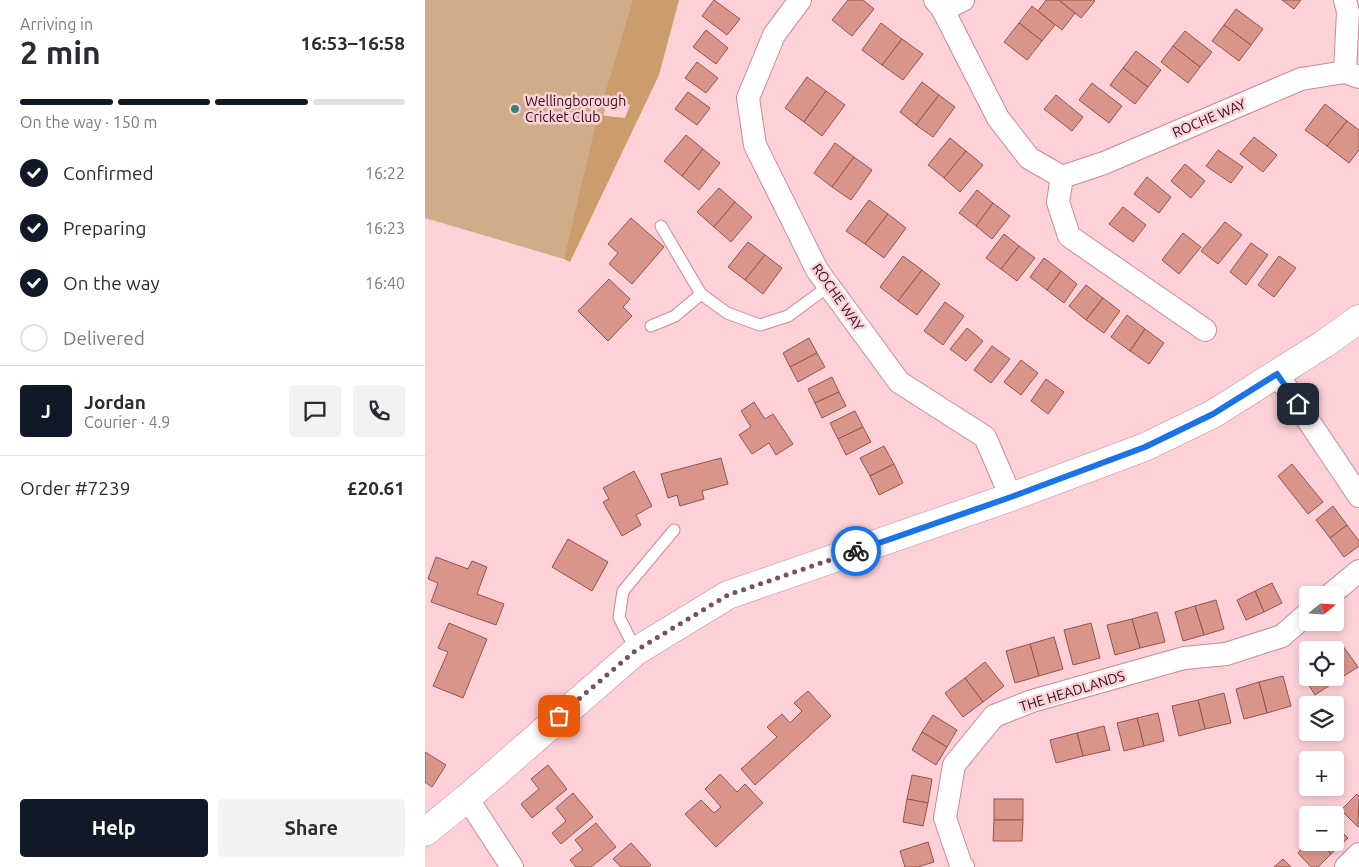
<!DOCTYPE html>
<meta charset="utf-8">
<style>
body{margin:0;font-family:Ubuntu,sans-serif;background:#f2f2f3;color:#2b2b33;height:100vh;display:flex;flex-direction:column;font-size:19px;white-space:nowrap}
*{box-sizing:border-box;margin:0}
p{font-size:16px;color:#7c7c81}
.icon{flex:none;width:28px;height:28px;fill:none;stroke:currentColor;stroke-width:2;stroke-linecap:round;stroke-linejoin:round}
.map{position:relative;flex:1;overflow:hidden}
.sheet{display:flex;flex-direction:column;background:#fff;width:425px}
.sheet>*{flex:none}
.needle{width:32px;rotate:72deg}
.buttons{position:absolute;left:874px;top:586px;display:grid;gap:10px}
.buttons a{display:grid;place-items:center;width:45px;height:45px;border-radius:5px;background:#fff;box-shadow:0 2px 8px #0003;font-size:25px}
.pin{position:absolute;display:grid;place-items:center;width:42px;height:42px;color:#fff;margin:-21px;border-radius:10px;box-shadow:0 2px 8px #0006}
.courier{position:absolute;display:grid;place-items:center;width:50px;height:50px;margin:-25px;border:4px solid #1a73e8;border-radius:50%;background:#fff;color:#222;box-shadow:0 1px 6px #0007}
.overview em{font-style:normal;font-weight:700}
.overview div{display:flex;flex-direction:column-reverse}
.overview{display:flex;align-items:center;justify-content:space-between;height:85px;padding:0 20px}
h1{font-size:32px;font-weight:700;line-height:38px}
.bar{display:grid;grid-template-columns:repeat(4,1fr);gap:8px 5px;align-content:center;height:60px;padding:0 20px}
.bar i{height:6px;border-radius:4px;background:#e1e1e2}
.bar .on{background:#111827}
.bar p{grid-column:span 4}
.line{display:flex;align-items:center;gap:12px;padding:0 20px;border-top:1px solid #e1e1e2}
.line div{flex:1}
.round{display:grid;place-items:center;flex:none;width:52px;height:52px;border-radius:5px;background:#f2f2f3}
ol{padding:0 20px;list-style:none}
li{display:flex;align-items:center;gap:15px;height:55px}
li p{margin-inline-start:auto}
li .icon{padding:5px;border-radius:50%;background:#111827;color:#fff;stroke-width:4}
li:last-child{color:#7c7c81}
li i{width:28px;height:28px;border:2px solid #e1e1e2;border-radius:50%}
.action{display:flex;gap:10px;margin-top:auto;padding:10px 20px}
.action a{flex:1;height:58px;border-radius:5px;background:#111827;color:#fff;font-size:20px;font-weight:700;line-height:58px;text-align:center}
.action a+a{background:#f2f2f3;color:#2b2b33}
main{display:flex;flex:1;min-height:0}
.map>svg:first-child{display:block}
.green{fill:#d0ad88}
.forest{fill:#cb9d6c}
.building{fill:#da958b;stroke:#94544c}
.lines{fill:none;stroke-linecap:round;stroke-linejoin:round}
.service-casing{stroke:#ce8894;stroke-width:13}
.minor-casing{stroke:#ce8894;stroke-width:24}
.primary-casing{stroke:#ce8894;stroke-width:29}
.service{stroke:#fff;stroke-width:11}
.minor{stroke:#fff;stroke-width:22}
.primary{stroke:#fff;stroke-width:28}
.done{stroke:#75545a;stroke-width:5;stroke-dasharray:0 9}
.route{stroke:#1a73e8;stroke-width:6}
.poi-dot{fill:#3a817b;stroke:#fed1d8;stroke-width:2}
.labels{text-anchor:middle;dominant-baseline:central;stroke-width:5;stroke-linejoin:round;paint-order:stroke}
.poi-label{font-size:14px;fill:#2b1116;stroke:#fed1d8;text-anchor:start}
.street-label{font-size:14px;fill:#2b1116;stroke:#fed1d8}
</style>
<main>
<section class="sheet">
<div class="overview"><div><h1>2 min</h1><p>Arriving in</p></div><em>16:53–16:58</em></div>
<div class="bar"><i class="on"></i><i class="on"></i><i class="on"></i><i></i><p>On the way · 150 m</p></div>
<ol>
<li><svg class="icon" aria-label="check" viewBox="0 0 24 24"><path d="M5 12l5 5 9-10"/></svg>Confirmed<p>16:22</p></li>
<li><svg class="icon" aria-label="check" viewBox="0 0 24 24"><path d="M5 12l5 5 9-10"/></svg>Preparing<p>16:23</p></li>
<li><svg class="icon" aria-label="check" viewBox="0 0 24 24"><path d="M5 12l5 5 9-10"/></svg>On the way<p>16:40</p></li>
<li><i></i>Delivered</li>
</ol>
<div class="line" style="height:90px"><b class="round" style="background:#111827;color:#fff">J</b><div><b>Jordan</b><p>Courier · 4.9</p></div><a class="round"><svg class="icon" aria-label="chat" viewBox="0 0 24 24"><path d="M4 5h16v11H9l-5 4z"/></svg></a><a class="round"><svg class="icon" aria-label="phone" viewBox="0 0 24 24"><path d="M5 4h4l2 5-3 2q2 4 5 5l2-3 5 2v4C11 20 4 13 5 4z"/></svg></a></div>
<div class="line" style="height:65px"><div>Order #7239</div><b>£20.61</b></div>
<div class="action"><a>Help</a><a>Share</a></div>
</section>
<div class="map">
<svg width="934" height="867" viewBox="0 0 934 867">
<rect width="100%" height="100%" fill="#fed1d8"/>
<path class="green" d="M0,0H210L139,259L0,218Z"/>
<path class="forest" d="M208,0H254L234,75L145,262L139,259L173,115L200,118L205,105L180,94Z"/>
<g class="building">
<path d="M289,0L315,19L302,35L277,16Z"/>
<path d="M423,0H438L449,9L427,36L407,20Z"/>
<path d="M621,0H634L650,13L637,30L613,11Z"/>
<path d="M634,0H668L670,1L656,18Z"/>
<path d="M857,0H876L869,9Z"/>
<path d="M607,6L630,25L617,41L594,23Z"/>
<path d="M811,9L838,29L826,45L799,25Z"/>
<path d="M456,23L477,39L457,65L437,50Z"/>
<path d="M594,23L617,41L602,60L579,42Z"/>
<path d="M799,25L826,45L814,61L787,41Z"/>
<path d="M281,30L303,48L291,64L268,47Z"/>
<path d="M760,31L787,52L775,67L748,46Z"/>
<path d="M477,39L498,54L478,80L457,65Z"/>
<path d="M748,46L775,67L763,83L736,62Z"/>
<path d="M711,51L736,70L723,87L698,68Z"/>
<path d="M272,62L293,78L281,93L260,78Z"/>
<path d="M698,68L723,87L710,104L685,85Z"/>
<path d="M382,77L401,91L379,122L360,108Z"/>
<path d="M497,82L514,95L491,125L475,112Z"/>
<path d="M667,83L697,106L684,123L654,100Z"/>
<path d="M401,91L420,105L397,136L379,122Z"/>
<path d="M263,92L285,108L272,125L250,109Z"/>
<path d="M514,95L530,107L508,137L491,125Z"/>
<path d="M631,95L658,117L647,131L619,109Z"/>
<path d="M900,104L922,121L902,146L880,130Z"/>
<path d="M922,121L934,130V150L924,163L902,146Z"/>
<path d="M261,135L278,149L257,176L239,161Z"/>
<path d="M829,137L852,155L838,172L815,154Z"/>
<path d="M525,138L541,151L519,178L503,165Z"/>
<path d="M410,143L429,157L407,187L389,173Z"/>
<path d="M278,149L295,163L274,190L257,176Z"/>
<path d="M793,150L818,167L806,183L781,166Z"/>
<path d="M541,151L558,165L535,192L519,178Z"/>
<path d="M429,157L447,170L426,200L407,187Z"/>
<path d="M760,164L780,181L766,198L746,181Z"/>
<path d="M722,177L746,197L734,213L709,194Z"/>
<path d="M294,188L310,202L289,227L272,212Z"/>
<path d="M552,190L568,203L551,226L534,213Z"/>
<path d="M444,200L463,214L440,244L421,231Z"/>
<path d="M310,202L327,217L306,242L289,227Z"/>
<path d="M568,203L585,216L567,239L551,226Z"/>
<path d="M698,207L721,225L708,242L684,224Z"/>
<path d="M463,214L481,228L459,258L440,244Z"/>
<path d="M206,218L239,247L207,284L184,264L193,253L183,244Z"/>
<path d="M800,222L817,235L793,264L776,251Z"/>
<path d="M758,233L776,247L754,274L737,260Z"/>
<path d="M579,234L594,246L576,269L561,258Z"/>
<path d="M323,242L340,255L320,280L303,267Z"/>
<path d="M826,243L843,255L821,285L805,272Z"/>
<path d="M594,246L610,258L592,281L576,269Z"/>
<path d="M340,255L357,268L338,294L320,280Z"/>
<path d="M478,256L497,270L473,301L455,287Z"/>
<path d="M854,256L871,268L849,297L833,285Z"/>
<path d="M619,258L636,271L622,290L605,277Z"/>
<path d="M497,270L515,284L492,315L473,301Z"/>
<path d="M636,271L652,284L639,303L622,290Z"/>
<path d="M184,279L205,299L198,307L207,316L183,341L153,311Z"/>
<path d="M661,285L678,298L661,320L644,306Z"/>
<path d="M678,298L695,311L679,333L661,320Z"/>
<path d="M520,302L539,316L518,345L499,331Z"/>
<path d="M702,315L720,329L705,351L686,337Z"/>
<path d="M542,328L558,341L541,361L525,349Z"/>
<path d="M720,329L739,343L724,364L705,351Z"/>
<path d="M384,338L392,353L365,367L358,353Z"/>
<path d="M567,346L585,359L566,383L549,370Z"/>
<path d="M392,353L400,367L373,382L365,367Z"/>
<path d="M596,360L613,373L596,395L579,382Z"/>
<path d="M407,377L414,392L390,403L383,389Z"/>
<path d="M621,379L639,392L623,414L606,401Z"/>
<path d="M414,392L421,406L397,418L390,403Z"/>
<path d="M329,402L340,419L348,414L368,444L351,455L344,443L327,454L314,435L326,427L316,411Z"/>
<path d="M430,411L438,427L413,439L405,423Z"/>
<path d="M438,427L446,442L421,455L413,439Z"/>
<path d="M459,446L469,464L445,476L435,458Z"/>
<path d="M296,458L303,484L277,491L279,499L255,506L252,495L243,498L236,474Z"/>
<path d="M469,464L478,483L454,495L445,476Z"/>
<path d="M867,464L898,502L883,514L853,476Z"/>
<path d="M209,471L227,506L211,515L216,525L197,536L178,502L184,499L178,488Z"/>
<path d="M908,506L922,525L905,538L891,520Z"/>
<path d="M922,525L934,541V546L919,557L905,538Z"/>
<path d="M143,539L183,562L167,591L127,567Z"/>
<path d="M11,557L43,569L47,561L62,567L52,594L79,604L71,625L6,602L13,583L3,579Z"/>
<path d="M847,583L857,603L839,612L830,591Z"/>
<path d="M830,591L839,612L821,620L812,600Z"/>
<path d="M791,600L799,629L779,635L770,606Z"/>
<path d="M770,606L779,635L758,641L750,612Z"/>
<path d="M732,612L740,642L715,648L707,619Z"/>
<path d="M707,619L715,648L690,655L682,625Z"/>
<path d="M24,623L62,639L38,698L8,686L23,652L13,648Z"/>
<path d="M666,623L675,658L648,665L639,630Z"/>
<path d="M629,637L638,669L614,676L605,644Z"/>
<path d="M915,642L933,667L911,681L909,678L910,650H903Z"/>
<path d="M605,644L614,676L590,683L581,651Z"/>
<path d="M560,662L579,686L558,702L540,678Z"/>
<path d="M882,664V678H909L911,681L890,695L874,670Z"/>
<path d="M858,676L866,706L842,713L834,682Z"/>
<path d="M540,678L558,702L538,717L520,693Z"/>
<path d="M834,682L842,713L819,719L811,689Z"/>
<path d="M383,691L406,716L330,785L316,769L352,737L342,727L357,714L365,723L377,711L369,703Z"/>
<path d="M799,693L806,723L780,729L773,700Z"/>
<path d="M773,700L780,729L754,736L747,706Z"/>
<path d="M733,713L739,741L719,746L712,718Z"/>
<path d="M508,715L532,730L522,747L497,732Z"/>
<path d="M712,718L719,746L699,751L692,723Z"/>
<path d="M679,726L685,750L658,756L652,733Z"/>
<path d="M497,732L522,747L511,765L487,750Z"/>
<path d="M652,733L658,756L631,763L625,740Z"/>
<path d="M0,752L21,765L7,787L0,782Z"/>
<path d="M123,765L142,789L107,818L96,804L114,789L106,779Z"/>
<path d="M295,774L312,792L320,784L338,803L291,847L260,814L276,800L289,813L296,807L280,789Z"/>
<path d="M487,775L507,779L503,803L482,799Z"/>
<path d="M148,793L168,817L136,844L127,833L141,821L131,808Z"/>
<path d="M932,794L934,796L933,827L916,810Z"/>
<path d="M482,799L503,803L498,826L478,822Z"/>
<rect x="569" y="799" width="29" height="21"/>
<path d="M569,820H598L597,841H568Z"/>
<path d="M171,823L191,847L166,867H151L145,860L158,850L150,840Z"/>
<path d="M910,825L923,838L906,854L895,842H910Z"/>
<path d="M503,842L509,862L493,867H480L475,851Z"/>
<path d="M883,842H895L906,854L893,867H886L873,853Z"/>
<path d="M206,843L226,865L224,867H196L188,859Z"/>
<path d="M858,859L866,867H849Z"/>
</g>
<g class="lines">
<g class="service-casing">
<g id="service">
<path d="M236,226L276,294L302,313L335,325L363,316L404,286"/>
<path d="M226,326L250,316L276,294"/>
<path d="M211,651L194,617L198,591L249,530"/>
</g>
</g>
<g class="minor-casing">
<g id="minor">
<path d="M375,0L349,35L323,98L330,145L392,270L474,382L560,437L586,497"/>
<path d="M510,0L518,10L573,118L604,158L637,177L679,163L876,79L920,72L934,77"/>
<path d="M920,0L923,12L920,72"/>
<path d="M518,10L538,0"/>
<path d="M637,177L633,202L644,236L780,330"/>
<path d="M852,374L934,496"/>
<path d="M905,595L934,571"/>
<path d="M42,798L87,867"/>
<path d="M538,867L536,865L520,818L529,765L569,716L607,701L759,658L801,654L857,636L882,614"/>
<path d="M921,867L934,854"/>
</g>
</g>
<g class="primary-casing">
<path id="primary" d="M0,832L42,798L211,651L303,595L586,497L720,447L788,414L899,344L934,319"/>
</g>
<use href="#service" class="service"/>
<use href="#minor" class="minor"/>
<use href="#primary" class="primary"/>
</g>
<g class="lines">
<path class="done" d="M134,716L210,651L303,595L431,551"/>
<path class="route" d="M431,551L586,497L720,447L788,414L852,374L873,404"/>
</g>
<circle class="poi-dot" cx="90" cy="109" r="5"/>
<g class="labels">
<g class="poi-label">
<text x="100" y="101">Wellingborough<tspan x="100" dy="16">Cricket Club</tspan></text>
</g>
<g class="street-label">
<text transform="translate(784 118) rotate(-23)">ROCHE WAY</text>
<text transform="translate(413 297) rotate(55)">ROCHE WAY</text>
<text transform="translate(647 691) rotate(-17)">THE HEADLANDS</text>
</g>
</g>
</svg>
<div class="buttons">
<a><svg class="needle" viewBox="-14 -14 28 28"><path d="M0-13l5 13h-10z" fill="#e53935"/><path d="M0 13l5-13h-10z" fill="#7c7c81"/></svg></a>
<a><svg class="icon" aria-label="locate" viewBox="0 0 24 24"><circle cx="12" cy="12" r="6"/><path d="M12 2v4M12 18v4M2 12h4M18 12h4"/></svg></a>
<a><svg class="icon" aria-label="layers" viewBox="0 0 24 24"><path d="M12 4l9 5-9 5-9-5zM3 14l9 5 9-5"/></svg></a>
<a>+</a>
<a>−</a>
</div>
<div class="pin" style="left:134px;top:716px;background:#ea580c"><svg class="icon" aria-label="bag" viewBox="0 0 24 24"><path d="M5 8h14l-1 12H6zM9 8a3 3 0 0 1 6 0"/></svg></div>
<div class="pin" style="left:873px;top:404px;background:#1f2937"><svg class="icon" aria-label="home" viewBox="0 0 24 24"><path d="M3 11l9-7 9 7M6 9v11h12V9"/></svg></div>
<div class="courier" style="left:431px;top:551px"><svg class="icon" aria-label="bike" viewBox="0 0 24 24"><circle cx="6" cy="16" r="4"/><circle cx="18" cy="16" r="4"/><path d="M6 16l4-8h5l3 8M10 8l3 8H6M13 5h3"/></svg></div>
</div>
</main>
